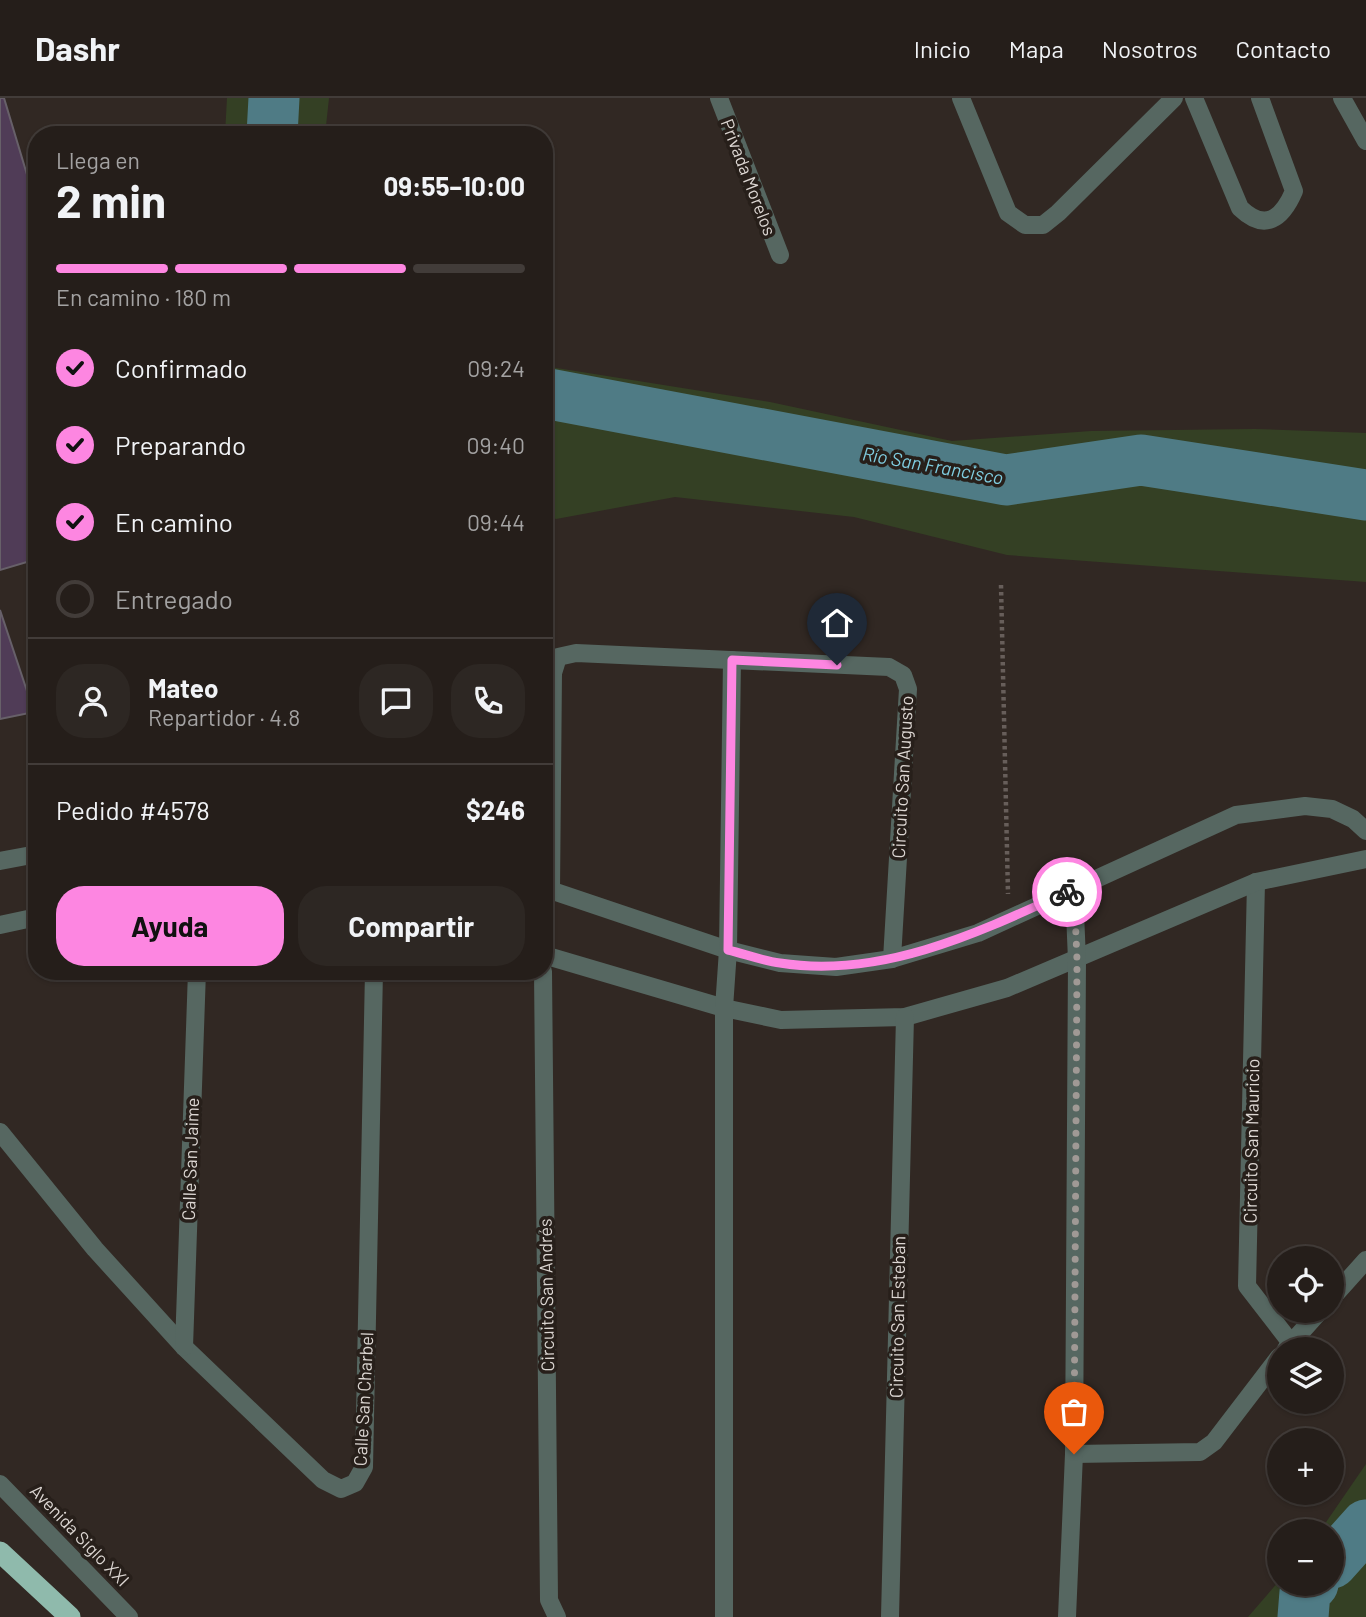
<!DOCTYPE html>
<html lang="es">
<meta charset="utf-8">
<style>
body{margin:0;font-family:Barlow,sans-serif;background:#2d2723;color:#f1f3f6;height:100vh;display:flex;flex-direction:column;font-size:26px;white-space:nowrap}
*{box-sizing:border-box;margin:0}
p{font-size:23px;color:#a3a2a2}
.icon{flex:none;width:38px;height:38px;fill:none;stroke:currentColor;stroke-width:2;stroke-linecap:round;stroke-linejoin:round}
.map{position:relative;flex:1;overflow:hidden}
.sheet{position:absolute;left:28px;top:28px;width:525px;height:854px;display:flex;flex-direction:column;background:#251e1a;border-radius:28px;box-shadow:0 2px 5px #0004,0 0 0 2px #423c39}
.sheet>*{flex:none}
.buttons{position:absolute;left:1267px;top:1148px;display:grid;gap:14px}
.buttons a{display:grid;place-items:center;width:77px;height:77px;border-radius:50%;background:#251e1a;box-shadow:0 2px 5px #0004,0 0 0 2px #423c39;font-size:35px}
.pin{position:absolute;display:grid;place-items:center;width:60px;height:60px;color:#fff;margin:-72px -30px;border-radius:50% 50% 50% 0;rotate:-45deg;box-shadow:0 0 7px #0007}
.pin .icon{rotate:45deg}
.courier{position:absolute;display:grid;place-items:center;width:70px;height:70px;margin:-35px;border:5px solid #fd86e1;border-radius:50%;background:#fff;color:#222;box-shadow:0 2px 9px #0007}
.head em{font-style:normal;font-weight:700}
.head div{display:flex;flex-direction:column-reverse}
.head{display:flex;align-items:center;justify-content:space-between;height:119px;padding:0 28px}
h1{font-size:46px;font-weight:700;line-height:52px}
.bar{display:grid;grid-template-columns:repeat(4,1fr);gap:10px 7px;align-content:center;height:84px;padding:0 28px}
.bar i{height:9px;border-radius:5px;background:#423c39}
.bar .active{background:#fd86e1}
.bar p{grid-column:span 4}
.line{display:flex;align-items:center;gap:18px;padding:0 28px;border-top:2px solid #423c39}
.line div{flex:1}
.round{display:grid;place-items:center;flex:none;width:74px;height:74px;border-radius:28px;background:#2d2723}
ol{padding:0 28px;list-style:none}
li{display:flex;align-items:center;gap:21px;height:77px}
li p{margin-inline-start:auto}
li .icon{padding:7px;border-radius:50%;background:#fd86e1;color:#111;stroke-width:4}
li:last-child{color:#a3a2a2}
li i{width:38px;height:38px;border:4px solid #423c39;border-radius:50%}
.action{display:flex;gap:14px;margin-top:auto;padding:14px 28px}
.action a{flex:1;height:80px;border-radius:28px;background:#fd86e1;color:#111;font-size:28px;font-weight:700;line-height:80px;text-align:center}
.action a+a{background:#2d2723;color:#f1f3f6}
header{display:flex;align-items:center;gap:42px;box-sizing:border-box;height:98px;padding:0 35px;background:#251e1a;border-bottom:2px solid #423c39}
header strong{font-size:33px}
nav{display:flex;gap:38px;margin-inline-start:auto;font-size:24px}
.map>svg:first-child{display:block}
.green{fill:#344024}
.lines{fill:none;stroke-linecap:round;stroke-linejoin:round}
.river{stroke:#4f7b85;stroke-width:51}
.building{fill:#503c57;stroke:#676069;stroke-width:2}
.path{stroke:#675e5a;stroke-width:4.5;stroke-dasharray:3.5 3.5;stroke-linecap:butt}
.minor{stroke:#566761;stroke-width:18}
.highway{stroke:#8fbaac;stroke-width:21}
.done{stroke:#a09995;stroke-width:7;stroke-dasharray:0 12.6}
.route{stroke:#fd86e1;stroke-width:9}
.labels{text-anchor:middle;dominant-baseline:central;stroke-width:7;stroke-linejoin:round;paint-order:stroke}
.street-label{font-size:18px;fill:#dcd6d2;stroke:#271f1a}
.water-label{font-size:19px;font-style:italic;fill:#7fccdf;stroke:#271f1a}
</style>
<header>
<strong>Dashr</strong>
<nav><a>Inicio</a><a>Mapa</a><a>Nosotros</a><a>Contacto</a></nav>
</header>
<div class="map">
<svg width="1366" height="1519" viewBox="0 0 1366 1519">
<rect width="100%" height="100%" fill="#312823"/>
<g class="green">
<path d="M227,0H329L325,37H225Z"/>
<path d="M544,268L770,304L952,343L1091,333L1255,331L1366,335V484L1007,457L854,419L675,399L556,421L544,416Z"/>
<path d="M1366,1366V1519H1248L1279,1483V1486H1332V1433H1320Z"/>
</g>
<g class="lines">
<g class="river">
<path d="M272,37L274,0"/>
<path d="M544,295L1006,382L1141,362L1366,397"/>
<path d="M1332,1465L1366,1427"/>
<path d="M1303,1519L1305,1494L1313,1486"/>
</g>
</g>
<g class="building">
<path d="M0,0H4L37,110V461L0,472Z"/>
<path d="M0,512L34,614L0,621Z"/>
</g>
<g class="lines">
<path class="path" d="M1001,487L1008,796"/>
<g class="minor">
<path d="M719,0L780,157"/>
<path d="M961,0L1008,115L1025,127H1043L1058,115L1174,0"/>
<path d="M1194,0L1240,110C1265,134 1282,121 1294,93L1260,0"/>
<path d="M1342,0L1366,43"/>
<path d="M0,763L37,756"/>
<path d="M1256,784L1247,1188L1291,1245"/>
<path d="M544,790L728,852L780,865L836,869L892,861L978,835L1236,717L1305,708L1332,711L1353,721L1366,733"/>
<path d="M551,792L553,575L558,559L576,555L889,569L903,577L908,591L892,861"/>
<path d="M0,827L37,819"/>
<path d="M544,857L724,910L781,922L905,919L1007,890L1256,784L1366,761"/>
<path d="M543,873L549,1502L557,1519"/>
<path d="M0,1034L95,1151L184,1249L323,1382L341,1391L355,1385L364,1369L374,873"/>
<path d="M1332,1200L1366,1162"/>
<path d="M184,1249L197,873"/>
<path d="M1286,1251L1320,1213"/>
<path d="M1074,1356L1200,1354L1214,1344L1279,1259"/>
<path d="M0,1386L129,1519"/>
<path d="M724,1519V910L728,852L732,562"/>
<path d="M890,1519L905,919"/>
<path d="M1067,1519L1074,1356L1077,862L1074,791"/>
</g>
<path class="highway" d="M0,1454L70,1519"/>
</g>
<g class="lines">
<path class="done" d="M1067,794L1074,791L1077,862L1074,1356"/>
<path class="route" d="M837,567L732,562L728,852C745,856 763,863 780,865C881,881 978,835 1067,794"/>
</g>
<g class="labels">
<g class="street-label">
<text transform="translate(749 79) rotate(69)">Privada Morelos</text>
<text transform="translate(902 679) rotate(-87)">Circuito San Augusto</text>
<text transform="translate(1251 1043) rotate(-89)">Circuito San Mauricio</text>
<text transform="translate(190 1061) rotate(-88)">Calle San Jaime</text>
<text transform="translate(546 1197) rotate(-91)">Circuito San Andrés</text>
<text transform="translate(897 1219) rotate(-89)">Circuito San Esteban</text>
<text transform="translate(363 1301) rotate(-87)">Calle San Charbel</text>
<text transform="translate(80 1437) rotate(46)">Avenida Siglo XXI</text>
</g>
<g class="water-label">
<text transform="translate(933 367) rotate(10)">Río San Francisco</text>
</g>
</g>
</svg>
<div class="buttons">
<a><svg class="icon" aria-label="locate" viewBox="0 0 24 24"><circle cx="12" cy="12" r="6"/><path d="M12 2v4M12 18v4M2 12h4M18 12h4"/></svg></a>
<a><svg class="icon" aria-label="layers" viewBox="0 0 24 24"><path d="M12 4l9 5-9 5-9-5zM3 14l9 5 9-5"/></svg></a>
<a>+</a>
<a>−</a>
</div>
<div class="pin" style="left:1074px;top:1356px;background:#ea580c"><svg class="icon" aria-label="bag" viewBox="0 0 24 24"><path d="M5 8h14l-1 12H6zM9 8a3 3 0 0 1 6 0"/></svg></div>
<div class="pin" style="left:837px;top:567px;background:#1f2937"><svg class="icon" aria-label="home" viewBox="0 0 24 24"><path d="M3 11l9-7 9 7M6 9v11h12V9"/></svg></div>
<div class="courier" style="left:1067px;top:794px"><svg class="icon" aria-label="bike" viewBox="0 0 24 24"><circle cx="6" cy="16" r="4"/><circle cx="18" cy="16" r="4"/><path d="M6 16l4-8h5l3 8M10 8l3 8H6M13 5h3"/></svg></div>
<section class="sheet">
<div class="head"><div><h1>2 min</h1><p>Llega en</p></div><em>09:55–10:00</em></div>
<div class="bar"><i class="active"></i><i class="active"></i><i class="active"></i><i></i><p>En camino · 180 m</p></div>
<ol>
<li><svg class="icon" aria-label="check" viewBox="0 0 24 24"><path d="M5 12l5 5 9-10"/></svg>Confirmado<p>09:24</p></li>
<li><svg class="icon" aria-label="check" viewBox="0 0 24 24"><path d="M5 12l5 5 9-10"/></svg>Preparando<p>09:40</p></li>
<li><svg class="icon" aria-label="check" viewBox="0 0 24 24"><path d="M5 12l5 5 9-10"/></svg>En camino<p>09:44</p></li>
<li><i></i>Entregado</li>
</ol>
<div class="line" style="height:126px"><a class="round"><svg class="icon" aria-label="person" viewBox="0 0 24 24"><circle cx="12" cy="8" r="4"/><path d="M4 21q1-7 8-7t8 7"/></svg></a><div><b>Mateo</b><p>Repartidor · 4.8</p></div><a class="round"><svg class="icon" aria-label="chat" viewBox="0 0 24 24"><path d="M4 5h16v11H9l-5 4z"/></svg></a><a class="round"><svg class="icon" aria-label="phone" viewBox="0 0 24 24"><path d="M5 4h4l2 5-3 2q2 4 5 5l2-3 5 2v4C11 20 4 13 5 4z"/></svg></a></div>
<div class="line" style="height:91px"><div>Pedido #4578</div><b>$246</b></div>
<div class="action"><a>Ayuda</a><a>Compartir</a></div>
</section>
</div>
